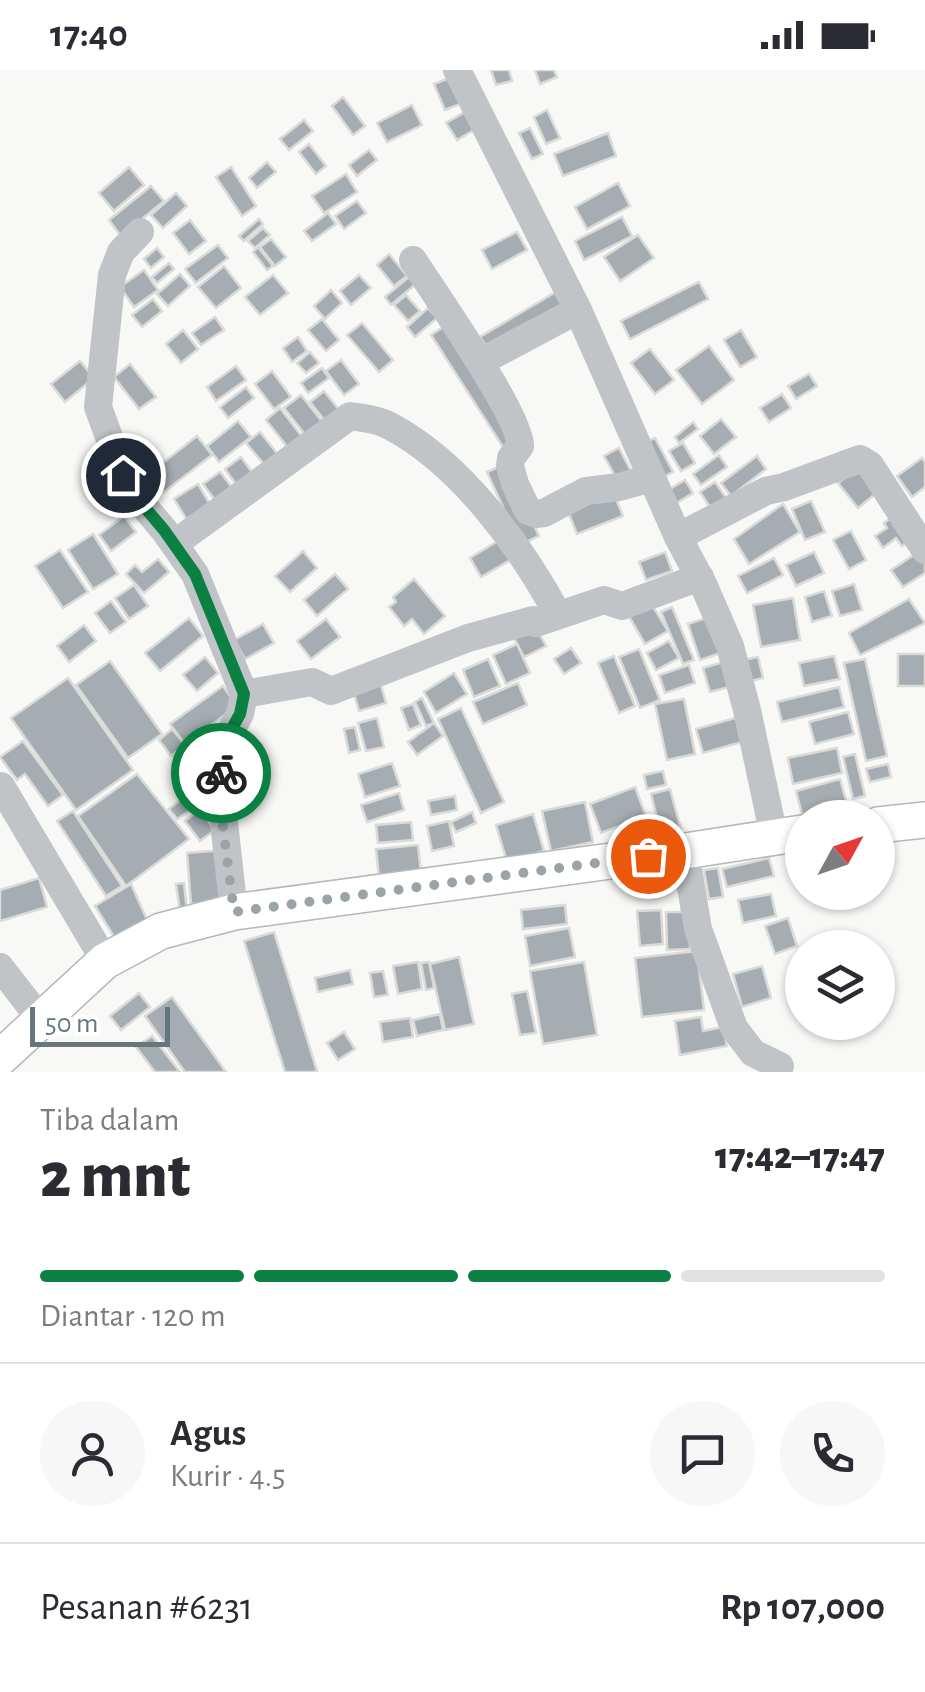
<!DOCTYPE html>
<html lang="id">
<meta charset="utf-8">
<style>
body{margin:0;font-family:"Alegreya Sans",sans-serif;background:#f7f7f7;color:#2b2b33;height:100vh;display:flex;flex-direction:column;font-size:38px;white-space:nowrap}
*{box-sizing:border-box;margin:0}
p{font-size:32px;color:#7c7c81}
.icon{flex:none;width:55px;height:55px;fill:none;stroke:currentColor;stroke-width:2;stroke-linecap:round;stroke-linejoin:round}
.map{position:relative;height:1002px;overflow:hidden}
.side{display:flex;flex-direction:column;background:#fff;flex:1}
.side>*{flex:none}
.needle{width:65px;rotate:50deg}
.fabs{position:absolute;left:785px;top:730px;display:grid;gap:20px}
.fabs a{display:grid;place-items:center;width:110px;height:110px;border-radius:50%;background:#fff;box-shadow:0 2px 8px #0004;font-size:50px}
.scale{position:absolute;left:30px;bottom:25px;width:140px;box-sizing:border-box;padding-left:10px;border:5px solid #66757e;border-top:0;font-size:28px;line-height:35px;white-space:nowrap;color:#66757e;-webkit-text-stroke:8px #fff;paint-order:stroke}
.pin{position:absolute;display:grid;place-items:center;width:85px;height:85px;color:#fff;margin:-42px;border:5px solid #fff;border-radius:50%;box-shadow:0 2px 10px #0007}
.courier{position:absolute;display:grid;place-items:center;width:100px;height:100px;margin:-50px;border:8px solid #0b8043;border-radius:50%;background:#fff;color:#222;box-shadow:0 2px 12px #0007}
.overview em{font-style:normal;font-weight:800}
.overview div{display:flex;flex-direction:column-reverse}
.overview{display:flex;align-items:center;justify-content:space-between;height:170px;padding:0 40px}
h1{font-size:65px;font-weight:800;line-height:75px}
.bar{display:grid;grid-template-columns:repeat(4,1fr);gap:15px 10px;align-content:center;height:120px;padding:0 40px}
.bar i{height:12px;border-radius:8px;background:#e1e1e2}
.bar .on{background:#0b8043}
.bar p{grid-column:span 4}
.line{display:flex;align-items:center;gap:25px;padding:0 40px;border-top:2px solid #e1e1e2}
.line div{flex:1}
.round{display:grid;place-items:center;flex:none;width:105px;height:105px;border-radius:52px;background:#f7f7f7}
.status{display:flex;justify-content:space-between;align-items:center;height:70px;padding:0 50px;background:#fff;direction:ltr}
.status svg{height:28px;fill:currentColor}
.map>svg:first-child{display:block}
.building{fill:#a5adb2;stroke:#dadad8;stroke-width:2.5}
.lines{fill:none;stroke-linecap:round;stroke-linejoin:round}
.major-casing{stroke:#b4b8bb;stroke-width:38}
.minor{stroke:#c0c4c7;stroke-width:28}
.major{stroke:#fff;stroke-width:35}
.done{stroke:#99a3a8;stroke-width:10;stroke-dasharray:0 18}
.route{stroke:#0b8043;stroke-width:12}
</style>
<div class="status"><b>17:40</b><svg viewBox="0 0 49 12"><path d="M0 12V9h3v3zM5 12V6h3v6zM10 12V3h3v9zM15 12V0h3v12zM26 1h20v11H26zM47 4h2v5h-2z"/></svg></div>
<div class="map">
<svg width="925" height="1002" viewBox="0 0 925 1002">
<rect width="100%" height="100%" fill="#f8f8f6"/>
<g class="building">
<path d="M491,0H509L512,11L496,15Z"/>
<path d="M535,0H554L557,7L540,14Z"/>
<path d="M454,6L465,32L445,40L434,14Z"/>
<path d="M343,27L365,56L353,65L332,36Z"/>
<path d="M412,35L422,55L387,72L377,53Z"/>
<path d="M472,38L482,55L457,70L446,53Z"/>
<path d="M547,40L560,68L546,74L534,47Z"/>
<path d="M304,50L313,61L289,80L280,69Z"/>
<path d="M530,58L543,84L532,89L519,63Z"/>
<path d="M608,63L616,86L563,106L554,84Z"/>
<path d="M309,74L326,96L316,104L299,82Z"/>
<path d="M369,80L377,90L357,106L349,95Z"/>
<path d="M267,92L276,102L257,118L249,108Z"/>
<path d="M129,97L144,115L114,141L99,123Z"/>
<path d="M231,97L256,136L242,146L216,107Z"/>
<path d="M346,104L357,122L324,143L312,126Z"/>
<path d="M618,113L630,136L587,159L575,137Z"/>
<path d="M151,116L164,131L121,166L109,150Z"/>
<path d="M176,123L187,136L163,158L151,145Z"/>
<path d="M357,131L366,143L344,159L335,146Z"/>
<path d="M328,143L336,154L312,171L304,161Z"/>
<path d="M622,147L632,166L584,190L575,171Z"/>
<path d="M259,149L263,154L244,171L239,166Z"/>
<path d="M190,150L206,171L189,184L173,163Z"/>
<path d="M263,158L270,165L255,178L248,171Z"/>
<path d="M517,162L527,180L492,199L482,180Z"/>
<path d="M638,165L654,188L620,211L604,187Z"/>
<path d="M271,169L286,187L275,196L260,177Z"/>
<path d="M218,175L228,188L196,213L185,199Z"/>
<path d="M258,177L273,196L267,200L253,182Z"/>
<path d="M157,178L164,187L151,198L144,189Z"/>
<path d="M389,184L407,206L394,216L377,195Z"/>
<path d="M169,193L174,199L157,213L152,207Z"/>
<path d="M224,196L241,218L216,238L198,217Z"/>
<path d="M144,200L158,220L134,237L120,217Z"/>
<path d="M180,204L190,216L168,236L157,224Z"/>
<path d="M273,205L288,223L260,245L245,227Z"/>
<path d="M359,205L371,218L351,235L340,221Z"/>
<path d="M411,205L417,213L391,235L385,227Z"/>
<path d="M699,212L708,229L630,269L621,251Z"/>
<path d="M561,219L570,234L489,281L480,267Z"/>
<path d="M331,220L342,233L325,249L314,236Z"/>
<path d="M406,225L420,241L408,251L394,235Z"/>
<path d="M153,229L162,241L142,257L132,245Z"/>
<path d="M428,238L437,248L415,267L407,257Z"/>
<path d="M215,247L224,260L201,275L192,263Z"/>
<path d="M322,249L339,270L326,281L308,260Z"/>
<path d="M362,253L393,290L379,302L347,265Z"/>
<path d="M445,256L518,367L503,377L431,265Z"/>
<path d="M183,260L198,279L181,293L166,274Z"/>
<path d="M741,260L757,287L740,297L724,270Z"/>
<path d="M298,267L307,281L292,292L283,278Z"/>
<path d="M709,276L734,310L702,334L676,300Z"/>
<path d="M650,279L674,310L655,324L631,293Z"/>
<path d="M310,282L319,293L306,303L297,293Z"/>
<path d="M341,290L359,314L344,325L326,301Z"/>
<path d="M80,291L94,308L65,332L51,314Z"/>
<path d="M130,294L156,327L139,339L114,307Z"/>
<path d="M236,296L246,310L216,331L207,317Z"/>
<path d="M322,298L329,308L308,323L301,313Z"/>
<path d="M272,301L291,327L274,339L255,314Z"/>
<path d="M809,304L817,316L796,329L788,316Z"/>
<path d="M246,317L254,328L228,348L220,337Z"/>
<path d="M324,321L343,345L329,356L310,332Z"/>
<path d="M782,324L791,338L769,352L760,338Z"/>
<path d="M301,325L324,354L307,367L284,338Z"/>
<path d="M280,338L303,368L289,379L266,350Z"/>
<path d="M721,349L736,367L714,384L700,366Z"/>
<path d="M238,351L251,367L219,392L207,376Z"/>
<path d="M693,352L698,359L679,373L675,367Z"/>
<path d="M260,362L280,387L267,398L246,373Z"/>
<path d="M197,366L212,385L164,422L150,403Z"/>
<path d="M655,368L673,402L661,408L643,374Z"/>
<path d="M683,373L695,393L681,401L669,381Z"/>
<path d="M619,378L632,403L618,411L604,386Z"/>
<path d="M719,385L727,397L701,415L693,404Z"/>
<path d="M757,386L766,399L731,426L721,413Z"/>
<path d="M241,387L254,405L238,417L225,399Z"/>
<path d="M922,388L925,392V417L912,427L897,406Z"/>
<path d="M505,394L539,466L520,475L487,402Z"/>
<path d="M859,397L879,421L858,438L838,413Z"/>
<path d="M220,402L234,420L217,433L203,414Z"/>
<path d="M112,405L125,426L110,435L96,414Z"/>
<path d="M685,410L693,423L673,435L665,422Z"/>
<path d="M715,412L727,429L712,440L700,422Z"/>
<path d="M198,414L211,436L187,450L174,429Z"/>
<path d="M613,422L623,446L577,464L567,439Z"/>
<path d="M811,431L825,462L805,470L792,439Z"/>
<path d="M783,434L800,462L749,494L734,469Z"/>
<path d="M896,444L914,467L902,476L896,468L883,478L875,466L887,458L884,453Z"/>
<path d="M124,446L136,462L111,481L99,465Z"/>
<path d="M851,461L866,490L849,499L833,470Z"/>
<path d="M93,464L118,504L93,519L68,480Z"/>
<path d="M503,468L514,488L481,507L470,488Z"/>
<path d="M60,480L88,522L63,538L35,496Z"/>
<path d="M303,481L317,498L290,522L275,506Z"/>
<path d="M665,482L672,501L646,510L639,492Z"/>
<path d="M814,482L824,503L796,516L786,495Z"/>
<path d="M917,483L925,494V503L903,517L891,500Z"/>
<path d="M774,488L783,505L747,523L738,506Z"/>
<path d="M158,489L169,502L144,523L126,504L135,495L142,502Z"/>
<path d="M335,504L348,519L317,546L304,530Z"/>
<path d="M414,509L445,546L424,564L412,549L404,556L389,537L396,532L393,527Z"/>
<path d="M854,514L862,540L840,546L832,521Z"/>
<path d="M134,515L148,536L129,549L115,528Z"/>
<path d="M824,521L832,546L812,552L805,527Z"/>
<path d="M793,528L800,570L761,577L753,535Z"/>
<path d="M909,529L925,553L860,585L849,563Z"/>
<path d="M649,530L668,561L645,574L627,543Z"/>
<path d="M111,531L126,552L110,563L95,543Z"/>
<path d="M672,537L694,590L683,594L661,542Z"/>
<path d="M715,545L727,581L700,590L688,554Z"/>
<path d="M189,548L203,566L160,601L145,583Z"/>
<path d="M326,549L340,567L311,589L297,571Z"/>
<path d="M263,554L274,573L245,589L234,570Z"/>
<path d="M84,555L96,571L69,592L57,576Z"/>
<path d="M535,556L546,576L524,587L514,568Z"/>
<path d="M669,571L679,588L656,600L647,583Z"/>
<path d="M517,574L530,603L506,614L493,585Z"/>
<path d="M571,578L581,593L564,604L554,589Z"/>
<path d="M639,579L660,630L640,638L619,587Z"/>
<rect x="898" y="584" width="27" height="32"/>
<path d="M614,586L635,636L619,643L598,593Z"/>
<path d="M834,586L840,609L804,616L799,593Z"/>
<path d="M205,587L218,603L197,621L183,605Z"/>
<path d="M758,587L763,608L743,613L738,591Z"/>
<path d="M488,589L500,616L474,627L463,600Z"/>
<path d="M865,589L887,686L866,691L844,593Z"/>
<path d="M730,590L737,615L710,622L703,598Z"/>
<path d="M110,591L162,664L128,688L76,615Z"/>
<path d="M689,595L695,613L665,623L659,605Z"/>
<path d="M454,603L467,624L436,643L424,622Z"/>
<path d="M68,608L133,700L76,740L11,648Z"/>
<path d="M380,612L386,633L359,641L353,620Z"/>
<path d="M518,613L527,635L483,654L473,632Z"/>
<path d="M223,616L237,636L185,674L170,654Z"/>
<path d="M839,617L844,637L782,652L777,632Z"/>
<path d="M422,628L434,653L426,656L415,632Z"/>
<path d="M684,629L695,684L667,690L655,634Z"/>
<path d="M413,634L421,655L409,660L401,638Z"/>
<path d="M461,638L504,732L481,743L438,649Z"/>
<path d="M848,642L854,664L815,674L809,652Z"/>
<path d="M742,646L749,670L703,683L696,659Z"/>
<path d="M377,648L384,677L366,681L358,653Z"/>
<path d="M434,653L443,666L417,685L408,672Z"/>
<path d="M355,657L360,680L349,683L344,659Z"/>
<path d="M172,659L185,675L171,686L159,670Z"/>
<path d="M23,671L63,725L48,736L25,704L17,710L0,687Z"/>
<path d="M837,678L842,703L793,714L788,688Z"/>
<path d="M855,684L865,726L853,729L843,687Z"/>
<path d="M206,689L213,701L186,719L179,707Z"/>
<path d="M392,693L400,716L365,727L358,704Z"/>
<path d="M888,694L891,707L870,712L866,699Z"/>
<path d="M663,701L666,715L647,719L644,705Z"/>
<path d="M137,704L189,769L126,816L78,746Z"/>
<path d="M840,709L848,738L815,748H803L796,721Z"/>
<path d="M199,716L208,728L194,738L185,726Z"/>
<path d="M635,717L646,746L601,763L590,734Z"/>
<path d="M670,719L682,763L662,767L651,724Z"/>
<path d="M399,723L404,740L367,752L361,735Z"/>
<path d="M455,726L457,740L431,745L428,731Z"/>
<path d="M184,727L192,739L177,749L169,739Z"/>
<path d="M585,732L593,772L551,781L542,741Z"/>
<path d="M200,740L215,760L200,771L185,751Z"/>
<path d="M73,741L122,816L106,826L57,751Z"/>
<path d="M472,742L476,753L456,762L451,752Z"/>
<path d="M533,744L544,781L507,792L496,755Z"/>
<path d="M449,751L454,776L432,781L427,756Z"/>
<path d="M411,752L413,770L378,773L376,755Z"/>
<path d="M418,775L421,803L379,808L376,779Z"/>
<path d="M223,780L228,831L191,834L187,783Z"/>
<path d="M769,788L774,806L727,817L722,799Z"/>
<path d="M718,798L723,827L709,829L704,800Z"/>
<path d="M39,808L47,837L0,851V820Z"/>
<path d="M184,813L187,842H180L176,814Z"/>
<path d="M131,814L148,852L116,870L95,836Z"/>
<path d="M771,824L776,846L743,853L738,830Z"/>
<path d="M565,835L567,854L523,859L521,840Z"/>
<path d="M661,840L663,874L640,876L637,841Z"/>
<path d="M666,842H690V879L667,880Z"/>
<path d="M788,848L797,876L775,884L765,856Z"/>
<path d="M569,858L575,887L530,896L525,866Z"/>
<path d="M274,862L317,1001L313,1002H285L244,871Z"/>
<path d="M697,881L704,940L642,947L635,888Z"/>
<path d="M459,887L474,954L445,960L430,894Z"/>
<path d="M418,892L422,919L398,924L393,896Z"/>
<path d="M429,892L434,918L426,920L421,893Z"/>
<path d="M584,892L597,965L543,974L530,901Z"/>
<path d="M762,896L771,928L742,937L733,904Z"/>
<path d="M350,900L353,914L318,922L315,908Z"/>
<path d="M383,901L388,925L374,927L370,903Z"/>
<path d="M527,921L536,963L520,965L512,924Z"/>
<path d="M139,923L150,937L121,960L110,946Z"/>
<path d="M172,927L226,1002H185L145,946Z"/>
<path d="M440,944L443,960L417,966L413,950Z"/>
<path d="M701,947L703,961L723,957L727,976L680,985L675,951Z"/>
<path d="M410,948L413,967L383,972L380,952Z"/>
<path d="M344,962L355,979L338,990L327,973Z"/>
<path d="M152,966L180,1002H155L136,977Z"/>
</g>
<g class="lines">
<g class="major-casing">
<g id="major">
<path d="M878,755L925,750"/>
<path d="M0,988L105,891L161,861L234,842L685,781L802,763"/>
</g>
</g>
<g class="minor">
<path d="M457,0L578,240L678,467L704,516L730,576L747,640L774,766"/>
<path d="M140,162L121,182L112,205L98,337L123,405L136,427L164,460L195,504L244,624L240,644L226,669L220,717L234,842"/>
<path d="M413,190C433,221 522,348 520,376L511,388L510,396L515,414L528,441L536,444L544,443L586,421L619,417L652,408"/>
<path d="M480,292L578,240"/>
<path d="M678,467L766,421L784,417L860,389L870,395L925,480"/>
<path d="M174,474L350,346C363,348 376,349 388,355C460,392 521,476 558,545"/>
<path d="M244,624L312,612L331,621L468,568L533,550L536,553L604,530L622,536L700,507"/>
<path d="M1,716L105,891"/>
<path d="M685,781L698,859L734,958L753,983L780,996"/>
<path d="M0,897L42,951"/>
</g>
<use href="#major" class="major"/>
</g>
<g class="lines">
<path class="done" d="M221,703L220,734L234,842L648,786"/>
<path class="route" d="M123,405L136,427L164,460L195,504L244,624L240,644L226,669L221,703"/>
</g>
</svg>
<div class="fabs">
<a><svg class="needle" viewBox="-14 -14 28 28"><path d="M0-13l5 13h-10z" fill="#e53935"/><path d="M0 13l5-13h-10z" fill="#7c7c81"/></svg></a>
<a><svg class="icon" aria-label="layers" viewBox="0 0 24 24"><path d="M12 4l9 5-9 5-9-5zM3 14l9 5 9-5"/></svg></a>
</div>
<div class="scale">50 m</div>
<div class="pin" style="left:648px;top:786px;background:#ea580c"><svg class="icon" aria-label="bag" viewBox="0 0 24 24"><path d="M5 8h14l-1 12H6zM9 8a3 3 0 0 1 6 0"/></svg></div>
<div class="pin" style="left:123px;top:405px;background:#1f2937"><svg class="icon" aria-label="home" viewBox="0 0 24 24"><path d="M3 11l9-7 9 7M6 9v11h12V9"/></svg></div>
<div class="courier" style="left:221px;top:703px"><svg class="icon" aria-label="bike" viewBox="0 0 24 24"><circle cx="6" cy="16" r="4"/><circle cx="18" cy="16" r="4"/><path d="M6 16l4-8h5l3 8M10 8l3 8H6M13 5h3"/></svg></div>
</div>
<section class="side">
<div class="overview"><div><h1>2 mnt</h1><p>Tiba dalam</p></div><em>17:42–17:47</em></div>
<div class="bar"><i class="on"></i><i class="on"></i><i class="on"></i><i></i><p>Diantar · 120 m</p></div>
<div class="line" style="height:180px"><a class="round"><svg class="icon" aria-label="person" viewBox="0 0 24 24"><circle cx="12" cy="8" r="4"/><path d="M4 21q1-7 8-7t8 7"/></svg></a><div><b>Agus</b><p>Kurir · 4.5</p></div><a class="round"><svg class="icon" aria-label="chat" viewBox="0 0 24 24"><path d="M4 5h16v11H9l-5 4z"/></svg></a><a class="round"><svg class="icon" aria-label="phone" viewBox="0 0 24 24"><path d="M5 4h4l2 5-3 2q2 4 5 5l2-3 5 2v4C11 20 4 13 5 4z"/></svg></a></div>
<div class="line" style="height:130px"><div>Pesanan #6231</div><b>Rp 107,000</b></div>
</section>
